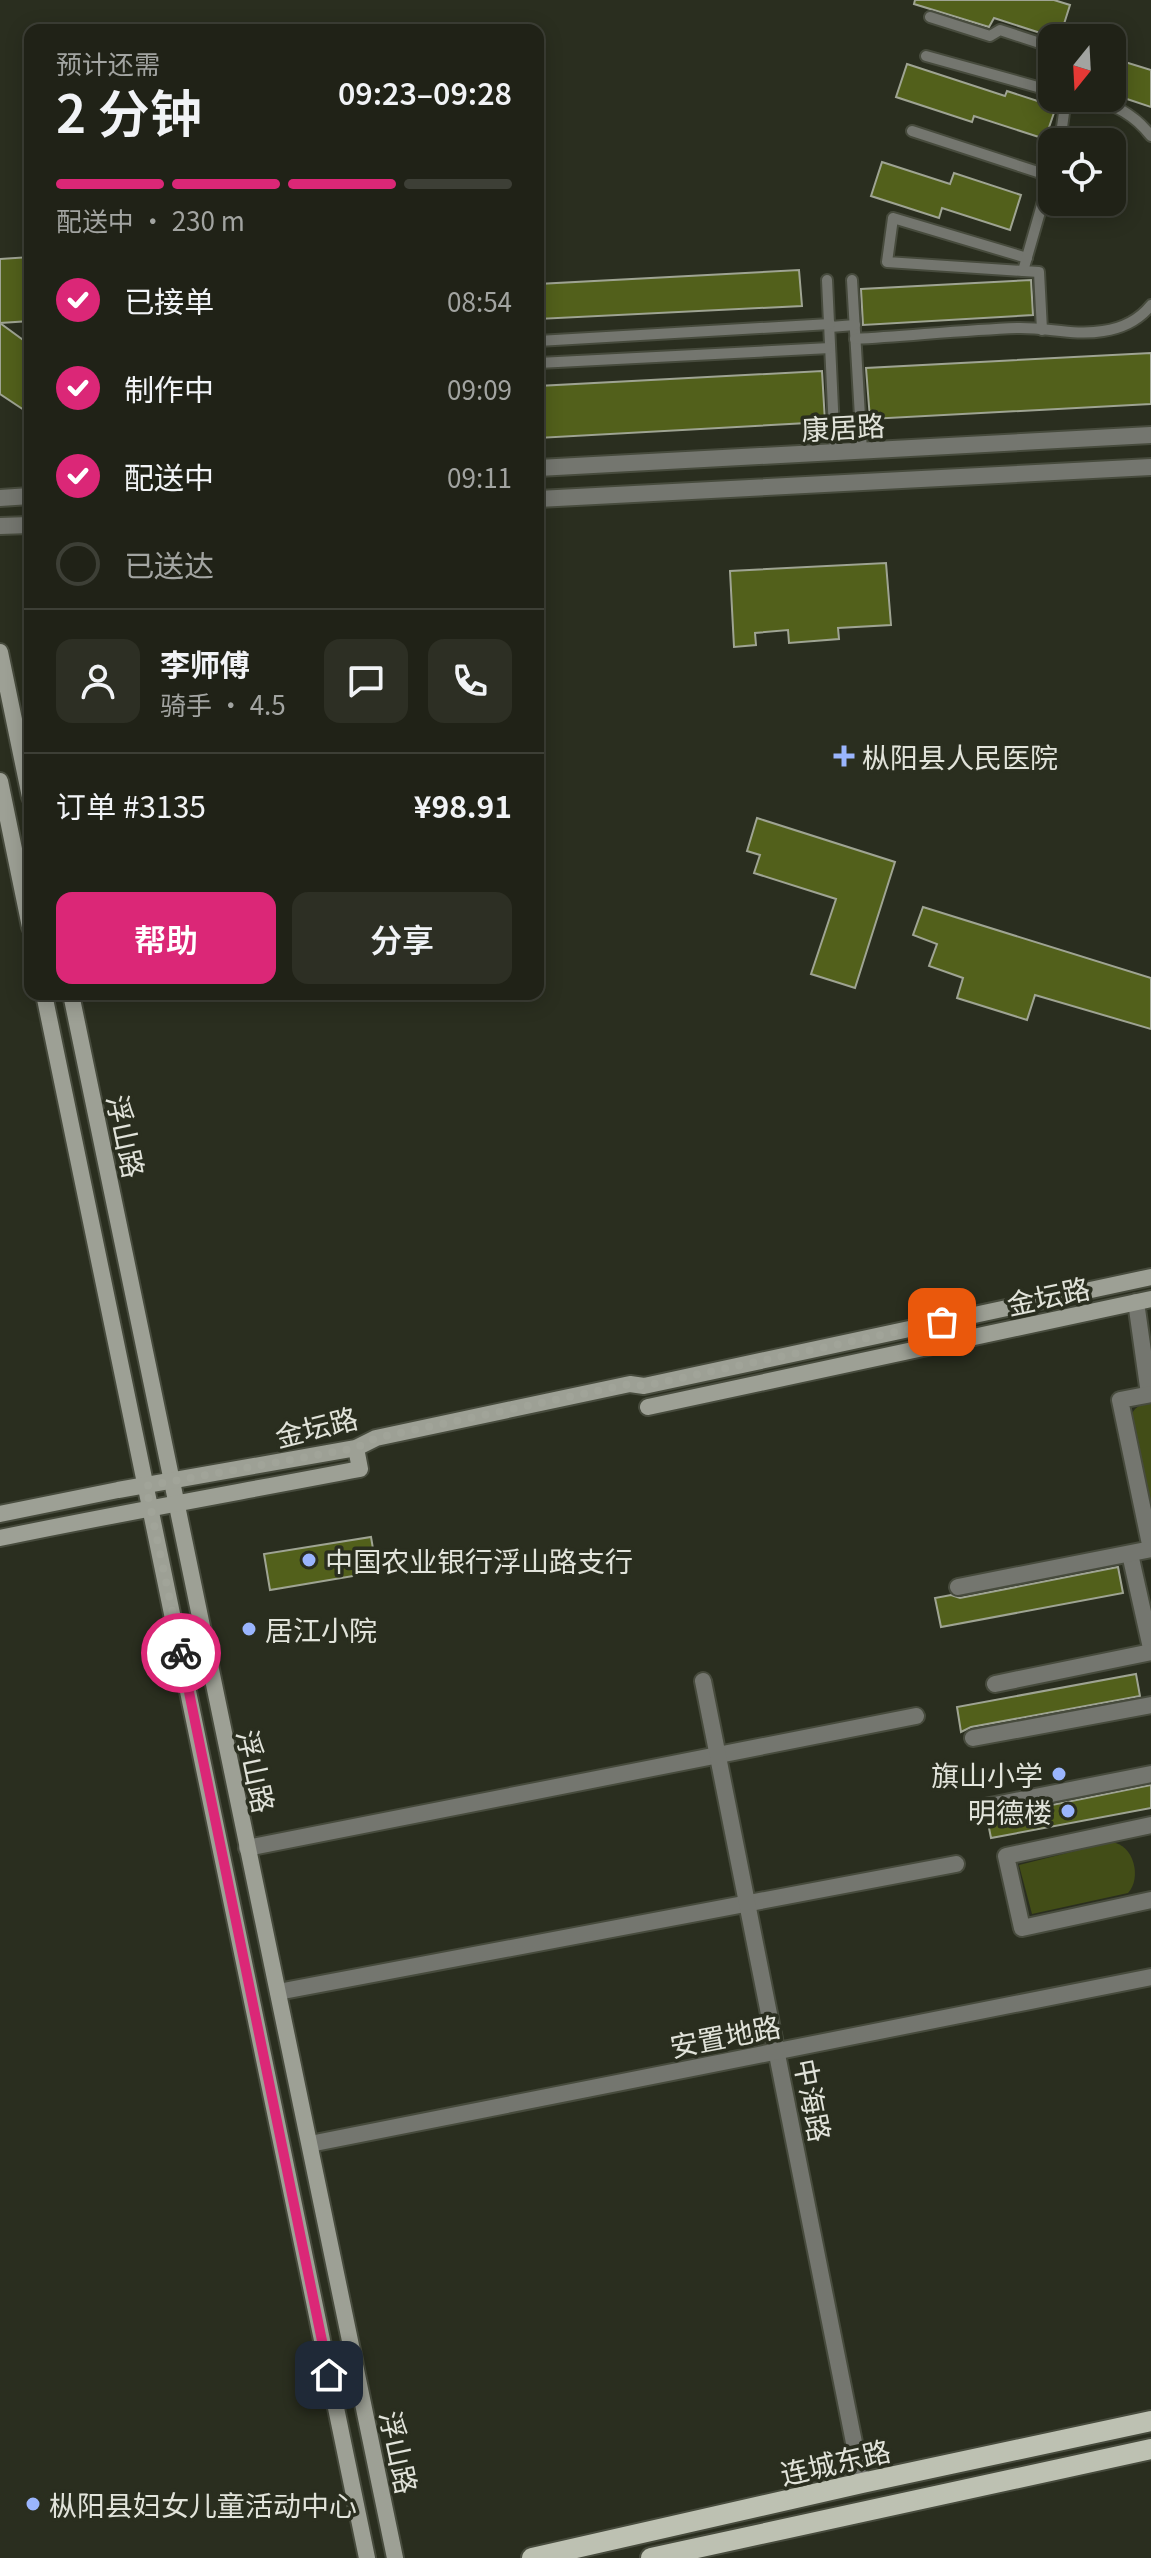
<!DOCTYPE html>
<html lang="zh">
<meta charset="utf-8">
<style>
body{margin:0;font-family:Georgia,"Noto Sans SC",serif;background:#2d2f24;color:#f1f3f6;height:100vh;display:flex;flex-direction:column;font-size:30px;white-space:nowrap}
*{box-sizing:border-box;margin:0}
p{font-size:26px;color:#a2a4a1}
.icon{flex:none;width:44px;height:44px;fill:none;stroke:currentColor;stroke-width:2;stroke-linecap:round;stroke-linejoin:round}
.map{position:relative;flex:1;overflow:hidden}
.sheet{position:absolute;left:24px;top:24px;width:520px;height:976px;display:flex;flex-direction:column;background:#202217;border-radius:16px;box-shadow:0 4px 20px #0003,0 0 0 2px #3d3f36}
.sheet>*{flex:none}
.needle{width:52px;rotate:198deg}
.tools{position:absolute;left:1038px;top:24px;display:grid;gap:16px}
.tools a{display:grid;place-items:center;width:88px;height:88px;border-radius:16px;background:#202217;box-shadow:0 4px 20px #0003,0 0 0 2px #3d3f36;font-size:40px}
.pin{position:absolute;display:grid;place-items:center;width:68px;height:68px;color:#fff;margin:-34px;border-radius:16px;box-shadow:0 4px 12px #0006}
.courier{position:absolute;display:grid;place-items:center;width:80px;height:80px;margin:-40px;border:6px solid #db2777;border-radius:50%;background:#fff;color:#222;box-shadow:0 2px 10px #0007}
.head em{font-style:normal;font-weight:600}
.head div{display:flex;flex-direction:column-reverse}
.head{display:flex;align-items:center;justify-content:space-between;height:136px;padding:0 32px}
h1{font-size:52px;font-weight:600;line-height:60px}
.bar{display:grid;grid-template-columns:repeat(4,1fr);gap:12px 8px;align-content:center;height:96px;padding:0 32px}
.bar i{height:10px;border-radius:6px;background:#3d3f36}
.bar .on{background:#db2777}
.bar p{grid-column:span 4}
.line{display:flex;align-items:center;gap:20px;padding:0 32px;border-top:2px solid #3d3f36}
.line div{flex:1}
.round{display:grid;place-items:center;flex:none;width:84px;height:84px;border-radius:16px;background:#2d2f24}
ol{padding:0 32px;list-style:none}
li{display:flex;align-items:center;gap:24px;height:88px}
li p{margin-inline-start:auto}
li .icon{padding:8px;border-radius:50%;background:#db2777;color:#fff;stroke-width:4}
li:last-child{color:#a2a4a1}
li i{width:44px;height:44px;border:4px solid #3d3f36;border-radius:50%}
.primary-button{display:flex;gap:16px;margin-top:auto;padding:16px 32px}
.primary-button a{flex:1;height:92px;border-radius:16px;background:#db2777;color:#fff;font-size:32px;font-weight:600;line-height:92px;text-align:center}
.primary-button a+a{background:#2d2f24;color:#f1f3f6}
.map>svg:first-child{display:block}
.green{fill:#424d17}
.building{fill:#52601b;stroke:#9fa493;stroke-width:2}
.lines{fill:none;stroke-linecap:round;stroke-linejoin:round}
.service-casing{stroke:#474b3d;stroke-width:14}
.minor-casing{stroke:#474b3d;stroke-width:20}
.tertiary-casing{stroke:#474b3d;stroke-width:20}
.secondary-casing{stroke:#474b3d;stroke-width:20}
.primary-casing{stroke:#474b3d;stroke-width:24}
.service{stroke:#74766f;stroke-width:10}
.minor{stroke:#74766f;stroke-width:16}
.tertiary{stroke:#74766f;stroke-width:16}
.secondary{stroke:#9da095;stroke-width:16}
.primary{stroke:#bdc1b2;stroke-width:20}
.done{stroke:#a1a499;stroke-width:8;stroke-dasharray:0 14.4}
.route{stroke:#db2777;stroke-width:10}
.poi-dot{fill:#9ab5fd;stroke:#2a2e1f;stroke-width:3}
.labels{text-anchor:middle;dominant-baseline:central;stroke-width:7;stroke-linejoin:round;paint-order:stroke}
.street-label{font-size:28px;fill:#e1e3da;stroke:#2a2e1f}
.poi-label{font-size:28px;fill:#e1e3da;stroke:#2a2e1f;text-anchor:start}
</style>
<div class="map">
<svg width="1151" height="2558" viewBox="0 0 1151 2558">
<rect width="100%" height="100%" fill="#2a2e1f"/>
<g class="green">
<path d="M1151,1401V1534L1130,1419C1133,1407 1140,1405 1151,1401Z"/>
<path d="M1111,1842C1134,1844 1142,1878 1128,1893L1032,1914L1019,1865Z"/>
</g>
<g class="building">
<path d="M915,0H1054L1070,5L1064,24L1097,34V38H1056L994,18L989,27L914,4Z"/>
<path d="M1112,58L1151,70V107L1118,96L1123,80L1112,76Z"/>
<path d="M907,64L1005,96L1007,91L1056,107L1045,139L974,116L972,122L896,97Z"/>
<path d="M882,162L950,184L954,173L1021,195L1010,230L942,208L939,218L871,196Z"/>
<path d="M30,257V321L0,323L30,345V414L0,394V259Z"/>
<path d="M799,270L802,306L538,319V284Z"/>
<path d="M1031,280L1033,315L863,325L861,289Z"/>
<path d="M1151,353V404L870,419L866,368Z"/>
<path d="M822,371L825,422L538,438V386Z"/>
<path d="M886,563L891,625L838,628L839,639L789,643L788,630L755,633L756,645L734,647L730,571Z"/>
<path d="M757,818L895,862L855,988L811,974L836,899L754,873L760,855L747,851Z"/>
<path d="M923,907L1151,978V1029L1035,995L1027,1020L957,998L963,978L929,966L937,944L913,935Z"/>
<path d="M371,1537L377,1572L270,1590L264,1554Z"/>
<path d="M1118,1567L1123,1593L941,1627L935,1598L951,1595L960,1598Z"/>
<path d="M1136,1674L1140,1696L971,1727L961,1732L957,1707Z"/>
<path d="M1151,1785V1808L991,1838L987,1818Z"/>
</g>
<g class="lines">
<g class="service-casing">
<g id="service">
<path d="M930,17L990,36L1000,30L1052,47"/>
<path d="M926,56L1052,91"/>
<path d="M1087,98C1113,103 1135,115 1151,136"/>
<path d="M912,131L1050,176"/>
<path d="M1060,142L1066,98"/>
<path d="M1023,271L887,262L893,218L1027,258"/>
<path d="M827,280L835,452"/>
<path d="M852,280L862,451"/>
<path d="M830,327L855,325"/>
<path d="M1042,330L1039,272L1023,271L1052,170"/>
<path d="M855,339C909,336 963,330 1017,328C1046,327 1074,336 1103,331C1123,328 1139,320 1151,305"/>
<path d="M538,341L830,324"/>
<path d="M538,363L830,348"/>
</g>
</g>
<g class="minor-casing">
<g id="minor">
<path d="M1136,1302L1149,1394"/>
<path d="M1130,1554L1151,1648"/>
<path d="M958,1587L1151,1549L1120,1400L1151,1394"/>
<path d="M995,1684L1151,1652"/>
<path d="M973,1738L1151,1705"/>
<path d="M985,1807L1151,1774"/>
<path d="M1151,1825L1006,1856L1022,1928L1151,1900"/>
<path d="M247,1848L916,1716"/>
<path d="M278,1992L956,1864"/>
</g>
</g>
<g class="tertiary-casing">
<g id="tertiary">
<path d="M538,468L1151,435"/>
<path d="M0,498L30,496"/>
<path d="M538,499L1151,467"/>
<path d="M0,526L30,525"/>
<path d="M703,1681L862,2483"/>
<path d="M310,2144L1151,1977"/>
</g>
</g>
<g class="secondary-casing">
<g id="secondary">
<path d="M0,652L30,797"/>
<path d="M0,781L30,927"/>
<path d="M44,994L367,2558"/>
<path d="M71,994L395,2558"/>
<path d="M648,1407L1151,1299"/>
<path d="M0,1514L118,1490L356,1448L376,1438L630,1384L644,1386L1151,1277"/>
<path d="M0,1538C120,1513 240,1492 360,1469L356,1448"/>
</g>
</g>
<g class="primary-casing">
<g id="primary">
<path d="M532,2558L862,2483L1151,2421"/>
<path d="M651,2558L1151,2449"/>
</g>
</g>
<use href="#service" class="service"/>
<use href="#minor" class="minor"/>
<use href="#tertiary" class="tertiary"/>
<use href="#secondary" class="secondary"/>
<use href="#primary" class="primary"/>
</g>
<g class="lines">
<path class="done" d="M181,1653L146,1486L356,1448L376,1438L404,1432L630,1384L644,1386L942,1322"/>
<path class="route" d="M181,1653L329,2375"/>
</g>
<g class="poi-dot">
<path d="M840 744h8v8h8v8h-8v8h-8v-8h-8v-8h8z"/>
<circle cx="309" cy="1560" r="8"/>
<circle cx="249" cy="1629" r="8"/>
<circle cx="1059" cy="1774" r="8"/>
<circle cx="1068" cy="1811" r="8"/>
<circle cx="33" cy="2504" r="8"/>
</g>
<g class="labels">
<g class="street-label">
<text transform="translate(843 426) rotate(-3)">康居路</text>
<text transform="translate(127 1136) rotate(78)">浮山路</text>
<text transform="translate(1048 1295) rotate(-12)">金坛路</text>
<text transform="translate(316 1426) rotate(-14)">金坛路</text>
<text transform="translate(257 1771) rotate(78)">浮山路</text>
<text transform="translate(725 2035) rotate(-11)">安置地路</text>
<text transform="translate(814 2100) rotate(79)">中海路</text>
<text transform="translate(400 2452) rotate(78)">浮山路</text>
<text transform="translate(835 2461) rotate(-13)">连城东路</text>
</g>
<g class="poi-label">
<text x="862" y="756">枞阳县人民医院</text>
<text x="325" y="1560">中国农业银行浮山路支行</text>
<text x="265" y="1629">居江小院</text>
<text x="1043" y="1774" text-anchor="end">旗山小学</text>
<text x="1052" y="1811" text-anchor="end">明德楼</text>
<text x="49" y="2504">枞阳县妇女儿童活动中心</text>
</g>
</g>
</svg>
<div class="tools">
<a><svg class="needle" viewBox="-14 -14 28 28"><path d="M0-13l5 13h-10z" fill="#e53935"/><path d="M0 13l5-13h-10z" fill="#a2a4a1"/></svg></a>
<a><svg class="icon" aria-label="locate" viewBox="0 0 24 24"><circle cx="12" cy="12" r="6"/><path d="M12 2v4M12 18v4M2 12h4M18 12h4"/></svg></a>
</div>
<div class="pin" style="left:942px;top:1322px;background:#ea580c"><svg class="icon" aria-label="bag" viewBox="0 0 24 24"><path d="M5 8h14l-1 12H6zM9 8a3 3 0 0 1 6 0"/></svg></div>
<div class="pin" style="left:329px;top:2375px;background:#1f2937"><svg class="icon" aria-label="home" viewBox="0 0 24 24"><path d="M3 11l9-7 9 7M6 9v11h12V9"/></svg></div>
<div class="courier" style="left:181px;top:1653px"><svg class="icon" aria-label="bike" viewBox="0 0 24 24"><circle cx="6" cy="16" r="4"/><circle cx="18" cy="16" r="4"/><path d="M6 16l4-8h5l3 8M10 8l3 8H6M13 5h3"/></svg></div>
<section class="sheet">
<div class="head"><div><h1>2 分钟</h1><p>预计还需</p></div><em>09:23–09:28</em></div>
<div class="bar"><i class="on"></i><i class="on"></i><i class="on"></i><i></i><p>配送中 · 230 m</p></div>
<ol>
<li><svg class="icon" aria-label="check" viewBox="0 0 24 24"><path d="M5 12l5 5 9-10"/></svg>已接单<p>08:54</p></li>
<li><svg class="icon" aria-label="check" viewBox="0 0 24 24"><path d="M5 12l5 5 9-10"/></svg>制作中<p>09:09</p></li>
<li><svg class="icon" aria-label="check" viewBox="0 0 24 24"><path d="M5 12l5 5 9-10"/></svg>配送中<p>09:11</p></li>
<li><i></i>已送达</li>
</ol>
<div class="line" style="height:144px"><a class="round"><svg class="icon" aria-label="person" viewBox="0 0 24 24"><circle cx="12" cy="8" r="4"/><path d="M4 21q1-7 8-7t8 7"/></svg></a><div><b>李师傅</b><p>骑手 · 4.5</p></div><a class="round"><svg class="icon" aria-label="chat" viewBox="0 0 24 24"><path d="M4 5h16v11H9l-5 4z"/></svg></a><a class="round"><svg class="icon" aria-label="phone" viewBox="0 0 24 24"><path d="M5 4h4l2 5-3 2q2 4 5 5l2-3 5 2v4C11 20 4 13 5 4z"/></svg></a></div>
<div class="line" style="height:104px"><div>订单 #3135</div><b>¥98.91</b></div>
<div class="primary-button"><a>帮助</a><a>分享</a></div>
</section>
</div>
